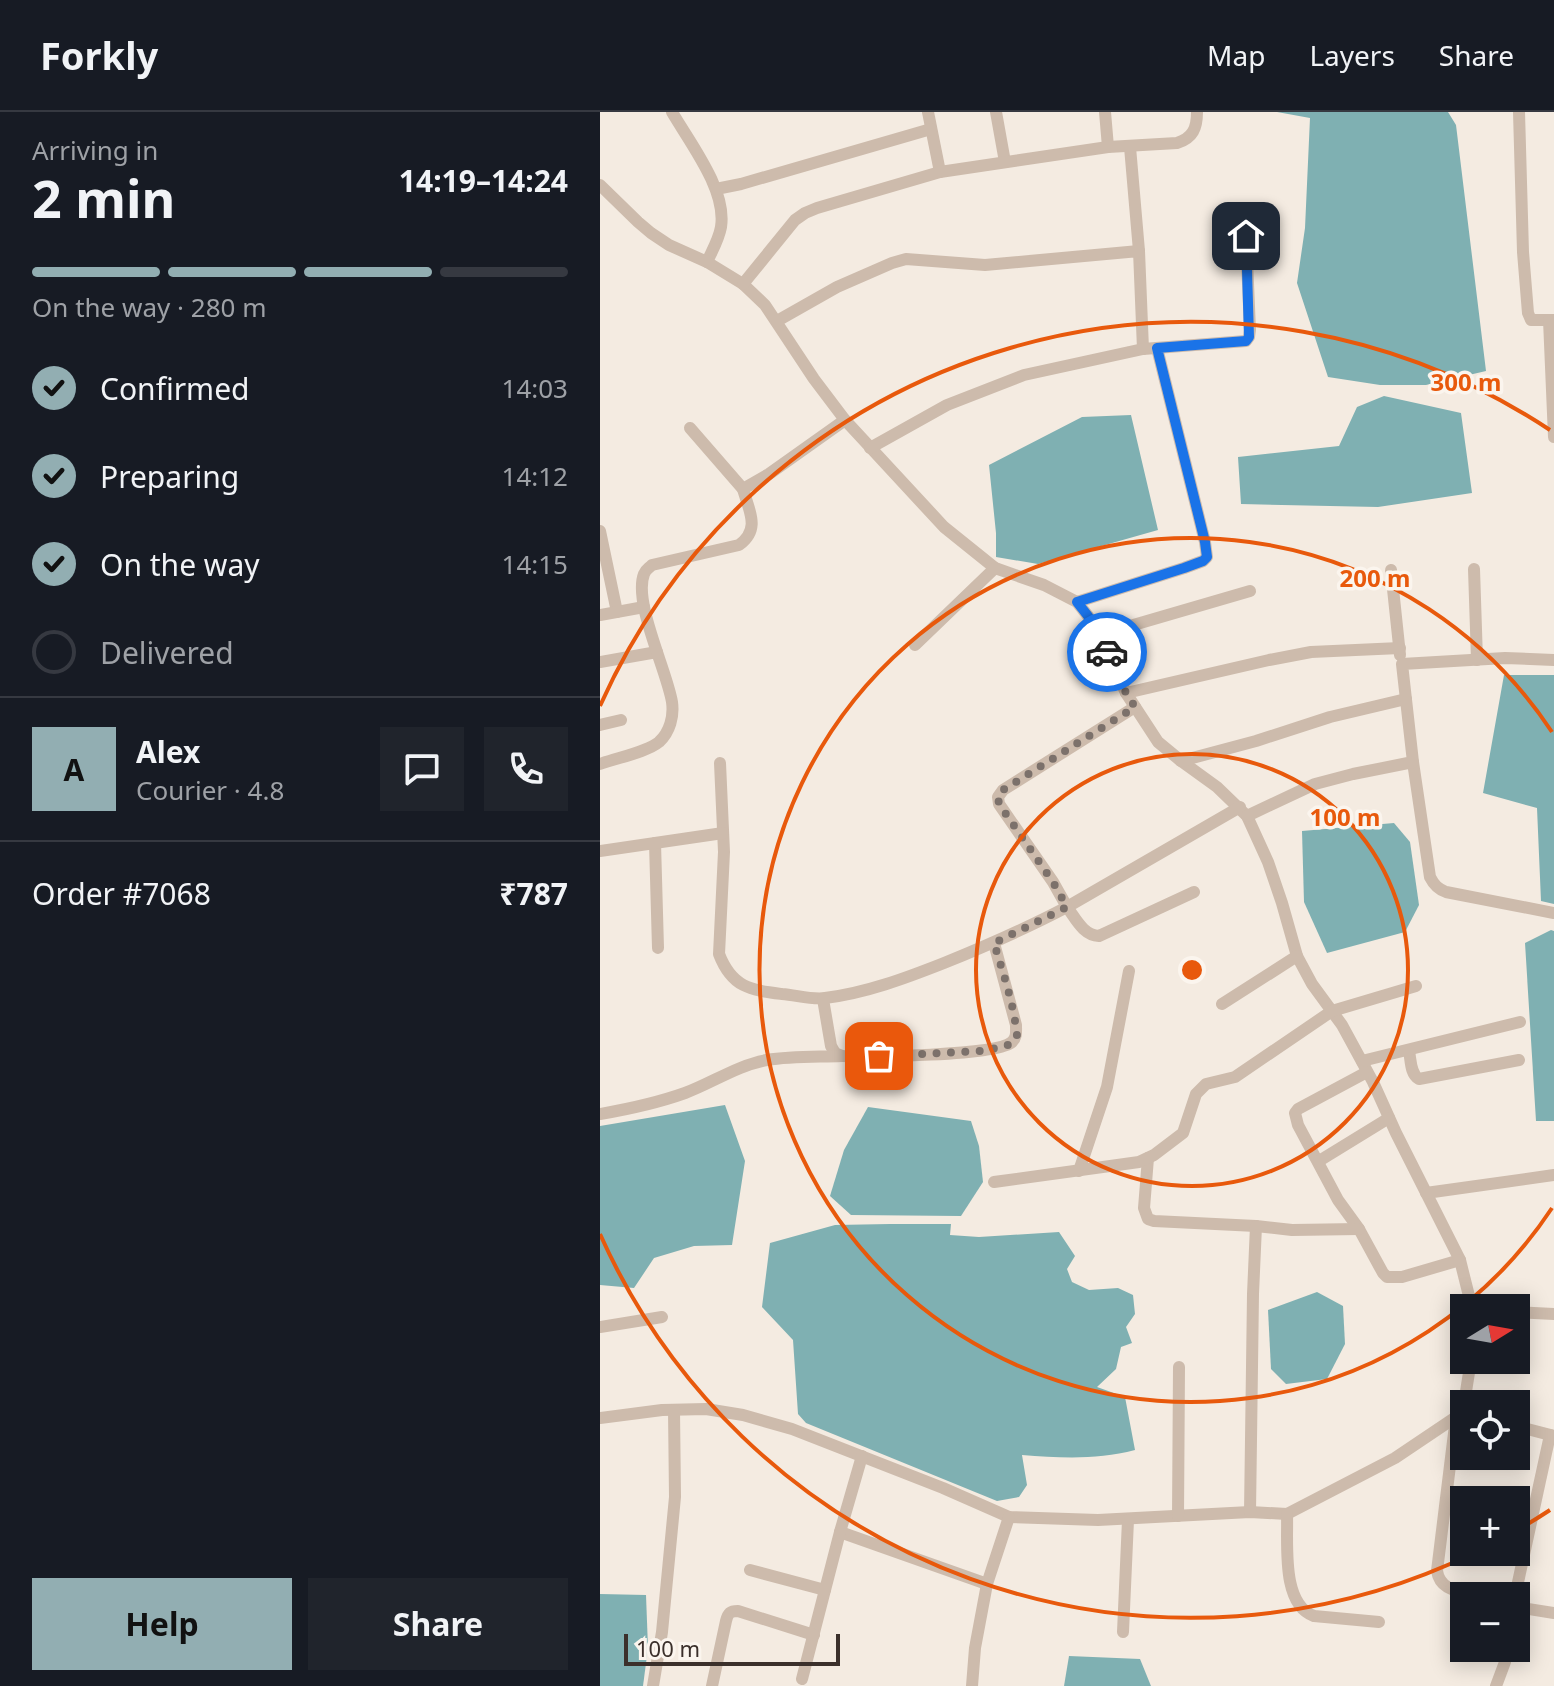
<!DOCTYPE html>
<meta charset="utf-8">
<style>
body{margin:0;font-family:"Noto Sans",sans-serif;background:#20242c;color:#f1f3f6;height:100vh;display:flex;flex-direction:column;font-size:30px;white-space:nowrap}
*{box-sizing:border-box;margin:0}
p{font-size:26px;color:#9ea1a6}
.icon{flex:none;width:44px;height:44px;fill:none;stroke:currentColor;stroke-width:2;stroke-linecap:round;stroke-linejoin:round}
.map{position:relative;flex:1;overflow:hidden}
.panel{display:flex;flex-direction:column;background:#171b24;width:600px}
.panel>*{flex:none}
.needle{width:52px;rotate:79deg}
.fabs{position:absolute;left:850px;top:1182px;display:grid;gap:16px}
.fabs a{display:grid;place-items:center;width:80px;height:80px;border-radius:0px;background:#171b24;box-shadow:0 4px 20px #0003;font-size:40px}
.scale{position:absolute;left:24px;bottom:20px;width:216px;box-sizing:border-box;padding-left:8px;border:4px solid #3b302b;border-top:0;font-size:22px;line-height:28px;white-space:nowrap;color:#3b302b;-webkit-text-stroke:6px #fbf5ee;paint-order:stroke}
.pin{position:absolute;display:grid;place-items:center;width:68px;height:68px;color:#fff;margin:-34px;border-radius:16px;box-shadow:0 4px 12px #0006}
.courier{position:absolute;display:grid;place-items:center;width:80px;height:80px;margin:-40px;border:6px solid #1a73e8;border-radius:50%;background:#fff;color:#222;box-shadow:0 2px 10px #0007}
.summary em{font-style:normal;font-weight:700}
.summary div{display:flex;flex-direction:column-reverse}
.summary{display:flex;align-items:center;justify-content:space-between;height:136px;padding:0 32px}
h1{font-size:52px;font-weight:700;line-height:60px}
.bar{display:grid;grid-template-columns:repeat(4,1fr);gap:12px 8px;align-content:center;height:96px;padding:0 32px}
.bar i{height:10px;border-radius:6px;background:#363941}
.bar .on{background:#92aeb2}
.bar p{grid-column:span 4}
.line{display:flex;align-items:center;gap:20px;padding:0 32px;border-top:2px solid #363941}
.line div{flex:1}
.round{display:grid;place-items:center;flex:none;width:84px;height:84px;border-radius:0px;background:#20242c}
ol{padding:0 32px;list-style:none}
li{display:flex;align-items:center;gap:24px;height:88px}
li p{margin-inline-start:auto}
li .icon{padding:8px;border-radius:50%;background:#92aeb2;color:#111;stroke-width:4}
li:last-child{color:#9ea1a6}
li i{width:44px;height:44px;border:4px solid #363941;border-radius:50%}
.primary-button{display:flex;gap:16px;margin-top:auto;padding:16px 32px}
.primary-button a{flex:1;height:92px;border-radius:0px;background:#92aeb2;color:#111;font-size:32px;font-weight:700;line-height:92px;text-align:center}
.primary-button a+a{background:#20242c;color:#f1f3f6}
header{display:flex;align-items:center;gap:48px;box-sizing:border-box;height:112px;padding:0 40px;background:#171b24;border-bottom:2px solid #363941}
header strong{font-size:38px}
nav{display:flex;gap:44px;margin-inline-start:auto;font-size:28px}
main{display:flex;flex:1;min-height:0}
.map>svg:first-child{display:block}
.water{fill:#7fb0b2}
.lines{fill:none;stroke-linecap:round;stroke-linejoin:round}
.minor{stroke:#cdbbac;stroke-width:12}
.done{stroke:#7c716b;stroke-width:8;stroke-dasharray:0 14.4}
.route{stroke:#1a73e8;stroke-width:10}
.ring{fill:none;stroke:#e8590c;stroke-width:4}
.centre{fill:#e8590c;stroke:#fbf5ee;stroke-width:4}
.ring-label{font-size:24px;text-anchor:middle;font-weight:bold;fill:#e8590c;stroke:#fbf5ee;stroke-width:7;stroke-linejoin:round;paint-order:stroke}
</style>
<header>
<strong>Forkly</strong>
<nav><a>Map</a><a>Layers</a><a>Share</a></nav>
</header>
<main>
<section class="panel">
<div class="summary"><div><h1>2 min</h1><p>Arriving in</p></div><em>14:19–14:24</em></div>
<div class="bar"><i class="on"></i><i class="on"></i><i class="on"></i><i></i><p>On the way · 280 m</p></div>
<ol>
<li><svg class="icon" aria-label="check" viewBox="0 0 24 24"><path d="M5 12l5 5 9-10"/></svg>Confirmed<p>14:03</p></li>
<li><svg class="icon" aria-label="check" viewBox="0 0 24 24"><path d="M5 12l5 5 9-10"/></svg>Preparing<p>14:12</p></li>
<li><svg class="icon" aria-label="check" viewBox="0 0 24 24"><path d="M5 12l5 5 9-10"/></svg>On the way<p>14:15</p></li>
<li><i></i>Delivered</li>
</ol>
<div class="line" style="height:144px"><b class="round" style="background:#92aeb2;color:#111">A</b><div><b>Alex</b><p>Courier · 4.8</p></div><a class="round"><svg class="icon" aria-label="chat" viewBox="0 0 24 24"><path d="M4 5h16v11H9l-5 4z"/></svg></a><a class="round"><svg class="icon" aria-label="phone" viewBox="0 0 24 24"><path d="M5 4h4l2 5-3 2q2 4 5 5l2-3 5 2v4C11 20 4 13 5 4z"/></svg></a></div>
<div class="line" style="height:104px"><div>Order #7068</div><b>₹787</b></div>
<div class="primary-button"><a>Help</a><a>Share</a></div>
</section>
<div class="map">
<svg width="954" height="1574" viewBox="0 0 954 1574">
<rect width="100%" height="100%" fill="#f4ebe1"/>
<g class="water">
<path d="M677,0H848L856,13L886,259L826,273H780L728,265L697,171L705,116L710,6Z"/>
<path d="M784,284L861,301L872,381L778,395L641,392L638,345L739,334L757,295Z"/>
<path d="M531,303L558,418L438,452L396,445V421L389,353L482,305Z"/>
<path d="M904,563H954V792L941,789L937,696L883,681Z"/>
<path d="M794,711L810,730L819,793L805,820L727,841L704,790L702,719Z"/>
<path d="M951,818L954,819V1009H936L925,831Z"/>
<path d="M125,993L145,1049L132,1133L94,1134L54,1146L34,1176L0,1173V1014Z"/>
<path d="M268,995L371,1009L379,1034L383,1070L361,1104L251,1103L230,1084L244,1038Z"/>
<path d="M290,1112H351L350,1123L379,1125L459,1120L475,1144L467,1157L472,1170L489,1178L518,1176L533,1183L535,1202L526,1215L532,1231L521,1235L516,1257L497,1275L525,1285L535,1338C497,1348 461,1346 422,1343L427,1373L419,1385L397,1389L206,1311L198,1302L193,1228L162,1195L170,1131L235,1113Z"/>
<path d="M717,1180L743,1194L745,1232L727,1267L686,1272L671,1257L668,1198Z"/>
<path d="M0,1482L46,1483L48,1536L43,1574H0Z"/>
<path d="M469,1544L540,1547L551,1574H464Z"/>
</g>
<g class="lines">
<g class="minor">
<path d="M72,0C90,31 127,78 121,115C119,127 112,139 107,150"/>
<path d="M328,0L340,60"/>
<path d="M396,0L405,50"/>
<path d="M505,0L508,35"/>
<path d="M919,0L923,140L928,201L931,208H949"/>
<path d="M530,35L539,139"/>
<path d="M0,73L38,110L51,121L69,133L107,150L143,172L165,193L214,267L245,308L344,415L395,456L444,473L477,490L488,504L499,523L526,581L558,630L581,649L617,675L647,704L668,750L682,791L697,844L712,872L742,913L773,970L796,1021L860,1148L872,1196"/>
<path d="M116,77L141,72L331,17"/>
<path d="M143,172L195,108L205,101L217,96L340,60L508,35L577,31C593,26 597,16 597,0"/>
<path d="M954,208H949L954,325"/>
<path d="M177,209L237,175L292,151L306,147L385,153L539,139L543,237"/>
<path d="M90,316L143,377"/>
<path d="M270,336L347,293L424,263L543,237L646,229L649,225L650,218L646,124"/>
<path d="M0,419L17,500"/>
<path d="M874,457L877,548"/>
<path d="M791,458L800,543"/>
<path d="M477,490L584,456L603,449L607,445L605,430L557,236"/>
<path d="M0,503L44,495"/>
<path d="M499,523L650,479"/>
<path d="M315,533L395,456"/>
<path d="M0,550L57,540"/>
<path d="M526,581L669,548L711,540L800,536"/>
<path d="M535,595L403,678L398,685L399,692L453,770L467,795L640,695"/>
<path d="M0,613L21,608"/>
<path d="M581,649L656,629L730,605L806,587"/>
<path d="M813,650L830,765C834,773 838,777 846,780L954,801"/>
<path d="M120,651L124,740L119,842C132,876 151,878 182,882C196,883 212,888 225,886C266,881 306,866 344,851C386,834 427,816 467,795C476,807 483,823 499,824L594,780"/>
<path d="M0,652C16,646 47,640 59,630C70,620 74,604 72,590C67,559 33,490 44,462C46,457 48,457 52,453L139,433C161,417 149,399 143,377L169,362L245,308"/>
<path d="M647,704L715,672L753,662L813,650L802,552L905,546L954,548"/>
<path d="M55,731L58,836"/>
<path d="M0,739L123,721"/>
<path d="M223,887L231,934L235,941L242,944C267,945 397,944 412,930C417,925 416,920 416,913L394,831"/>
<path d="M622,892L697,844"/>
<path d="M809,939C811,948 810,962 819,967L919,948"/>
<path d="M762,949L920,910"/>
<path d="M767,960L698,997L695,1001L698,1013L738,1088L759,1117L783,1161L787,1165H802L860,1148"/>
<path d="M0,1002C29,997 57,991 85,981C112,971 138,953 167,948C191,944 217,945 242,944"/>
<path d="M548,1046L544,1096L548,1107L554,1109L656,1114L692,1118L759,1117"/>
<path d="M719,1049L789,1006"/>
<path d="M479,1059L507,975L529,859"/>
<path d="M394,1070L539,1050L554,1043L583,1021L596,982L606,972L635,965L732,899L816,874"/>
<path d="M826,1081L954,1063"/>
<path d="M916,1200L954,1202"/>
<path d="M0,1215L62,1205"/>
<path d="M864,1292L871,1248"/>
<path d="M856,1305L837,1459C840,1478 858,1479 874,1484"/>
<path d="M0,1306L62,1298L106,1297L143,1303L192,1317L343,1376L409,1405L498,1408L650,1400L687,1402L795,1346L856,1305L862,1298"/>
<path d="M916,1314L954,1324"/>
<path d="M650,1400L653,1182L656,1114"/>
<path d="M687,1402C688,1432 681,1492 714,1504L779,1510"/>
<path d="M578,1404L579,1255"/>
<path d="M240,1420L387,1472"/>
<path d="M150,1458L225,1478"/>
<path d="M915,1484L950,1323"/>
<path d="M916,1495L954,1501"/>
<path d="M523,1520L528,1408"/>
<path d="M202,1567L240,1420L262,1344"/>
<path d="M53,1574L62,1520L75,1385L74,1298"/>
<path d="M112,1574L126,1509C128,1501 130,1499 138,1499L214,1523"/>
<path d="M372,1574L375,1536L387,1472L409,1405"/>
<path d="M896,1574L905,1550L907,1536"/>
</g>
</g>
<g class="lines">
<path class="done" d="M279,944L382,939L406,934L412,931L417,924C414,892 403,861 394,831L467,795L453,770L399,692L398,685L403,678L535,595L526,581L507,540"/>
<path class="route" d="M507,540L488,504L477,490L584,456L603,449L607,445L605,430L557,236L646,229L649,225L646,124"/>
</g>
<g class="ring">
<circle cx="592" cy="858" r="216"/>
<path d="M952 1096A432 432 0 1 1 952 620"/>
<path d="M950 1398A648 648 0 0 1 921 1416M876 1440A648 648 0 0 1 0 1122M0 594A648 648 0 0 1 950 318"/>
</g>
<circle cx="592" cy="858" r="12" class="centre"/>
<g class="ring-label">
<text x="866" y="279">300 m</text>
<text x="775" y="475">200 m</text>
<text x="745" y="714">100 m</text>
</g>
</svg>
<div class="fabs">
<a><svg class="needle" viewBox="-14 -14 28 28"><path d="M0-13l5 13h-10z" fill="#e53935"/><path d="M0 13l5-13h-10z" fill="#9ea1a6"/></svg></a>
<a><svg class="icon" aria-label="locate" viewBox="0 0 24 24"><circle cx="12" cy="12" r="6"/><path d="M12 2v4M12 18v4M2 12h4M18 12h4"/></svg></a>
<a>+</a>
<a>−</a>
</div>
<div class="scale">100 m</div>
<div class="pin" style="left:279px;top:944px;background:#ea580c"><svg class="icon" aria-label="bag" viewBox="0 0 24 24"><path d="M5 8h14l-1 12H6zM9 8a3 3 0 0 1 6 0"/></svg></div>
<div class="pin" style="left:646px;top:124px;background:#1f2937"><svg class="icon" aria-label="home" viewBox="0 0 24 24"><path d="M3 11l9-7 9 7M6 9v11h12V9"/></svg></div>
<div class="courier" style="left:507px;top:540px"><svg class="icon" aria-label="car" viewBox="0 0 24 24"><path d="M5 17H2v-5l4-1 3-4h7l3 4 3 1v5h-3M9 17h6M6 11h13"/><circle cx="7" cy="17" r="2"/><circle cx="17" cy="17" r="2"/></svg></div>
</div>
</main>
